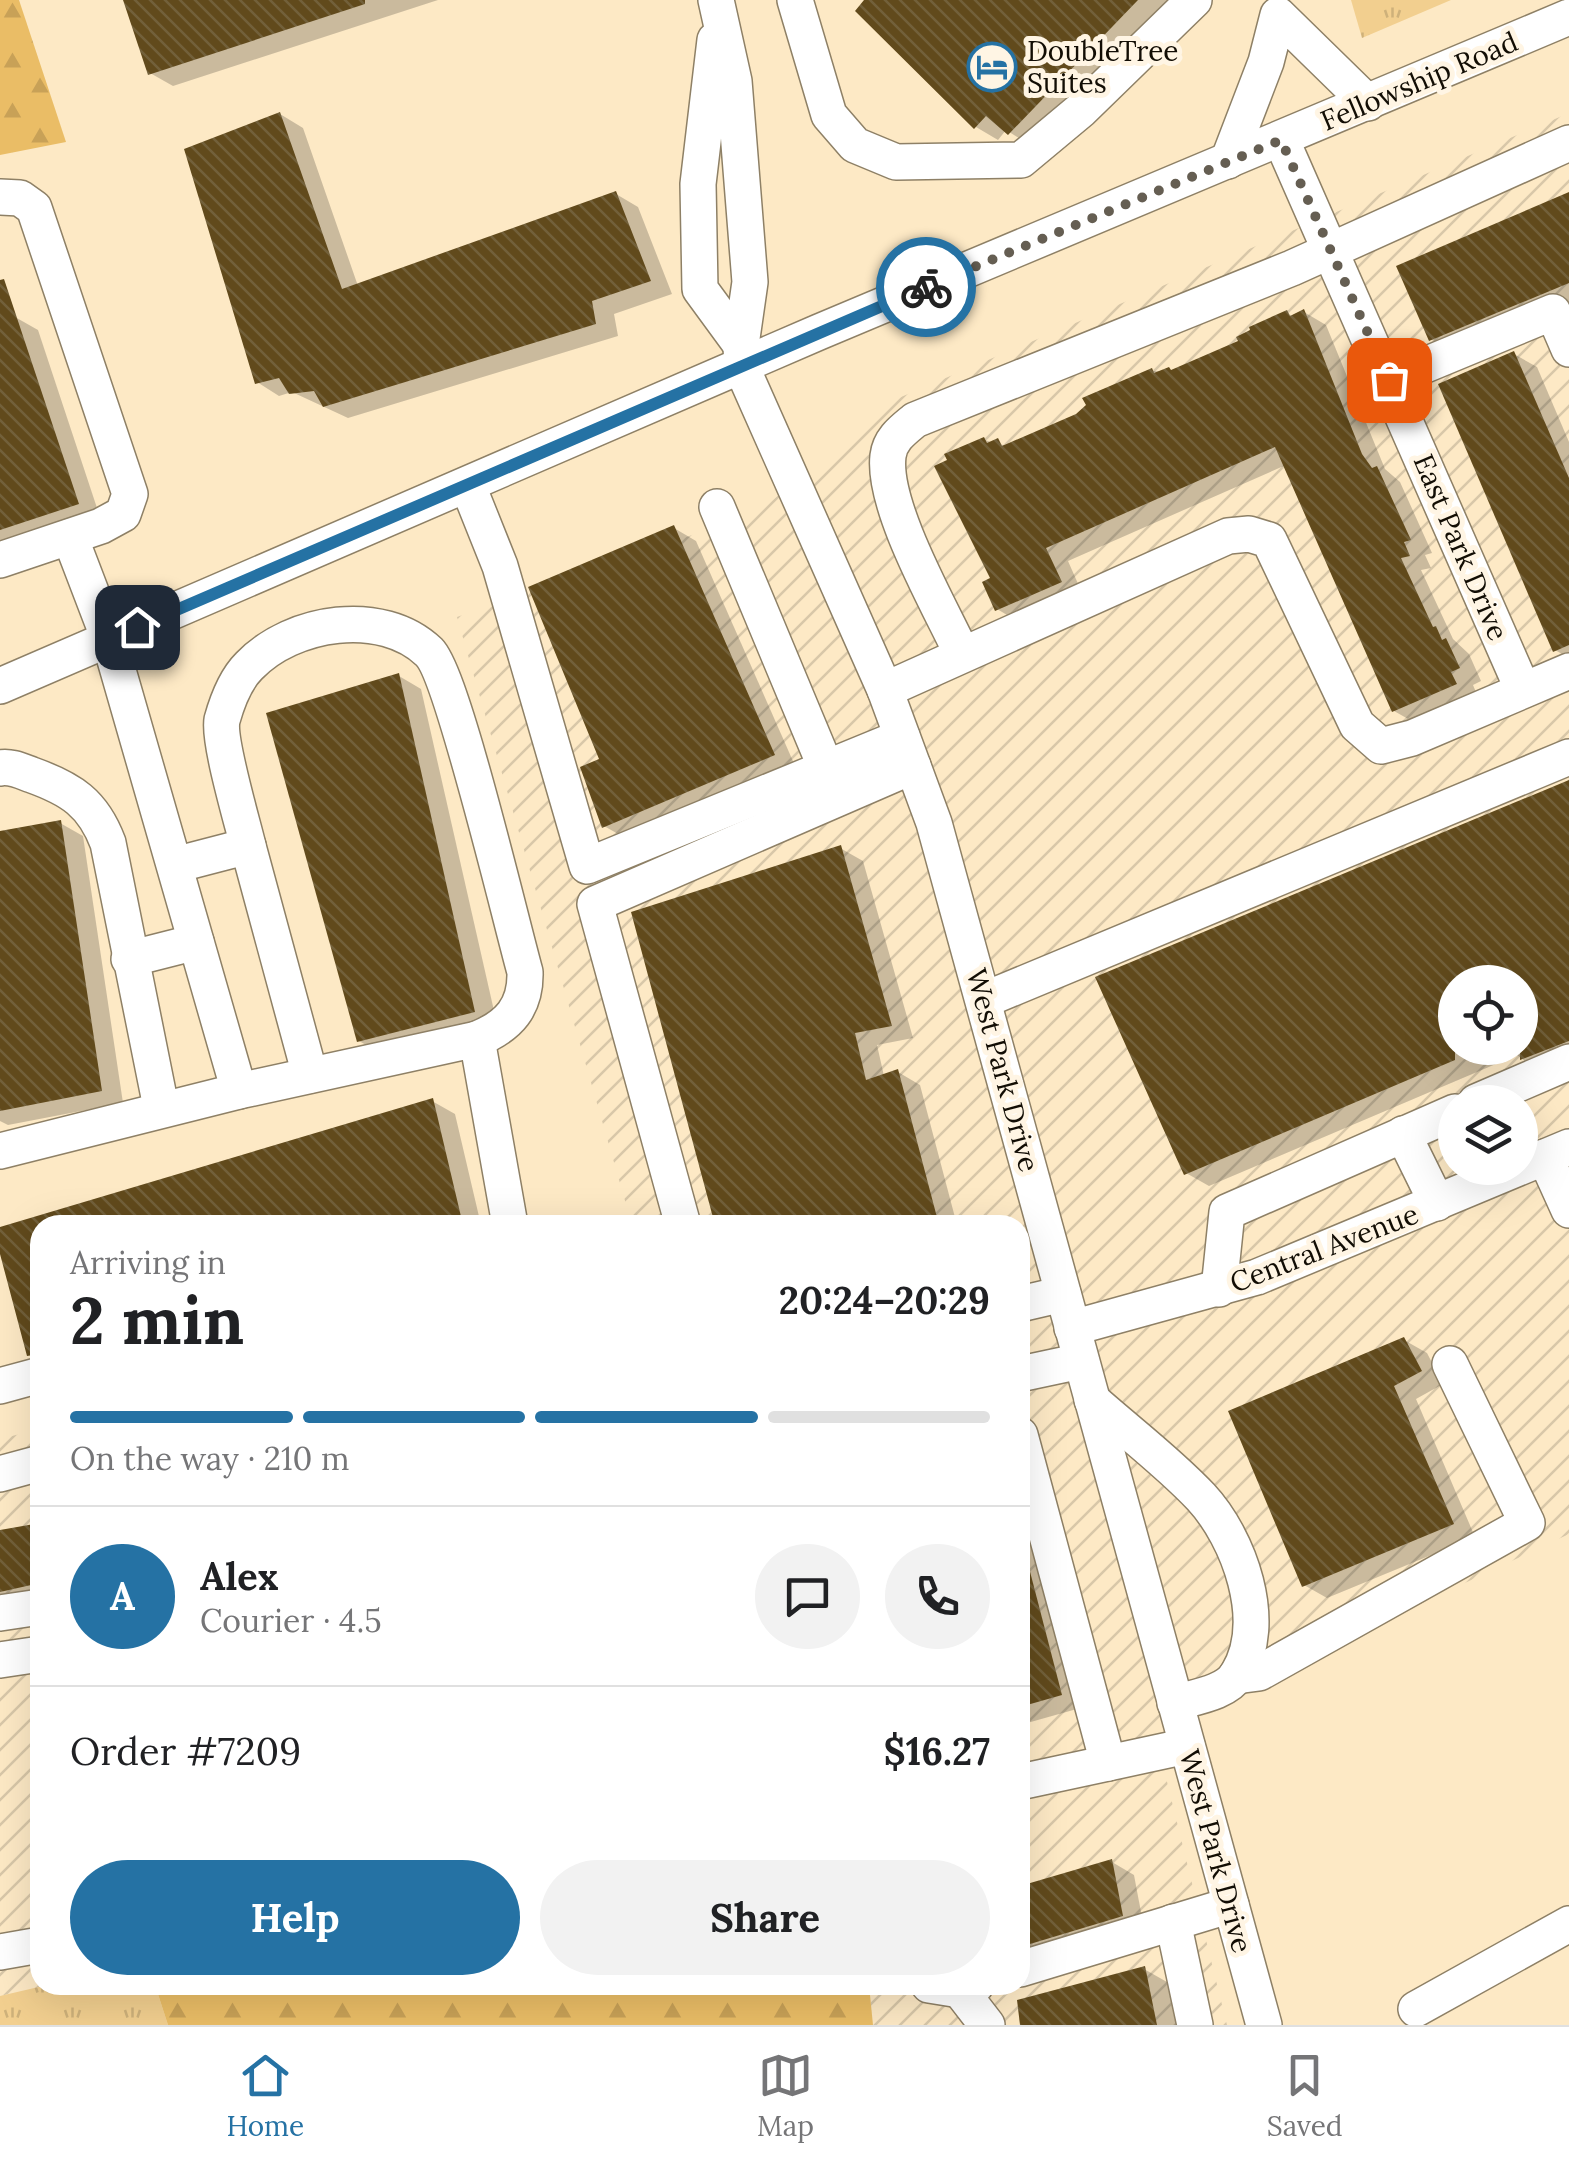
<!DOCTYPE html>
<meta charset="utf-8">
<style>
body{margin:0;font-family:Lora,serif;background:#f2f2f2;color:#202124;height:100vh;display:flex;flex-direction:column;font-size:38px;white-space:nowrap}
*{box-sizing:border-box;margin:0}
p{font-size:32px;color:#757577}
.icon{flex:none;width:55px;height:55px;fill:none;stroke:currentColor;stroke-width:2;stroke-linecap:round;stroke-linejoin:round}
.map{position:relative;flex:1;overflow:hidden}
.side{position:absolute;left:30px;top:1215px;width:1000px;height:780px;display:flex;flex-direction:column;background:#fff;border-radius:30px;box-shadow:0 10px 40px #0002}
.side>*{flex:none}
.buttons{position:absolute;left:1438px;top:965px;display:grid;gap:20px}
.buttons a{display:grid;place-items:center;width:100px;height:100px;border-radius:50%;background:#fff;box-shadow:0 10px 40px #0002;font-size:50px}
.pin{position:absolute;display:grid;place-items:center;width:85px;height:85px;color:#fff;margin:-42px;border-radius:20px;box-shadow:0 5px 15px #0006}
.courier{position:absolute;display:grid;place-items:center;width:100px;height:100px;margin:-50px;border:8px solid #2572a4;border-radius:50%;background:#fff;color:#222;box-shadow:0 2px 12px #0007}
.headline em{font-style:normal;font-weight:700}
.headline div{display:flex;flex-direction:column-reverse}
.headline{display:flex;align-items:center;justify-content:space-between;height:170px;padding:0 40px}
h1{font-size:65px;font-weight:700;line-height:75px}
.bar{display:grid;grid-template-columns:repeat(4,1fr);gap:15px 10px;align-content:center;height:120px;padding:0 40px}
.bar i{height:12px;border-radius:8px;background:#e0e0e0}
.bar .current{background:#2572a4}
.bar p{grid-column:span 4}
.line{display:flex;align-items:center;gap:25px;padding:0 40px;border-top:2px solid #e0e0e0}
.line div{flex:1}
.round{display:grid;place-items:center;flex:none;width:105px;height:105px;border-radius:52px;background:#f2f2f2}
.primary-button{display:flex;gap:20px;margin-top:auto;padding:20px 40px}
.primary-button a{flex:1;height:115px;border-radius:60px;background:#2572a4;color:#fff;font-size:40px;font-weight:700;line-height:115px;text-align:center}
.primary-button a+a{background:#f2f2f2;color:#202124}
.dock{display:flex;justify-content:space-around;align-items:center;height:140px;border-top:2px solid #e0e0e0;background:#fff;font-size:28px;color:#757577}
.dock a{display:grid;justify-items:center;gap:5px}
.dock .current{color:#2572a4}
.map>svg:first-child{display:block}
.built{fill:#fde9c5;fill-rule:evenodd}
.industrial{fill:url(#industrial-furrows);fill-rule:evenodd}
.grass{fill:url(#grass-tufts)}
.forest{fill:url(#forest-firs)}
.shadow{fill:#0003;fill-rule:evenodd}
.building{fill:url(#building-back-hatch)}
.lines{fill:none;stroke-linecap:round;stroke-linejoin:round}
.minor-casing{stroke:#8e8066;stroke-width:38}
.minor{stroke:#fff;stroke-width:35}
.done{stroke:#655e52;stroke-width:10;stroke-dasharray:0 18}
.route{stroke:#2572a4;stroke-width:12}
.labels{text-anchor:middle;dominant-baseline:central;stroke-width:10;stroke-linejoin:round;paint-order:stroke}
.poi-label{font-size:28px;fill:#120d04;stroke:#fff5e4;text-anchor:start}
.street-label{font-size:28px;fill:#120d04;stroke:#fff5e4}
</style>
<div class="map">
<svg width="1569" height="2025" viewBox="0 0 1569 2025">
<defs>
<pattern id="industrial-furrows" width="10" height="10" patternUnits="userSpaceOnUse" patternTransform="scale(2.5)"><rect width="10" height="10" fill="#fde9c5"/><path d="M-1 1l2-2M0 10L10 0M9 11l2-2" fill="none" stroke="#d8c7a8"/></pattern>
<pattern id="grass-tufts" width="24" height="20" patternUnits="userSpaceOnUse" patternTransform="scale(2.5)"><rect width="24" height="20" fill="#f2cf8f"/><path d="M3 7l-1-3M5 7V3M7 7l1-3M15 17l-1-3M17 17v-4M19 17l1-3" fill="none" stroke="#ceb17a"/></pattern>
<pattern id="forest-firs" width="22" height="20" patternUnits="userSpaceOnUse" patternTransform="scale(2.5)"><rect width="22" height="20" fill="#eabd66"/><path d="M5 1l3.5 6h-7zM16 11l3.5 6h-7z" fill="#c8a157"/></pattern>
<pattern id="building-back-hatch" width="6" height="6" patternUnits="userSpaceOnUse" patternTransform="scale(2.5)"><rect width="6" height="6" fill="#614a1c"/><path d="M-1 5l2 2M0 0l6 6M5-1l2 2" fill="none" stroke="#72603a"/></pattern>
</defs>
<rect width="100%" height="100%" fill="#fff5e4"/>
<path class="built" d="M0,0H1569V2025H0ZM1455,982H1520V1048H1455ZM1455,1102H1520V1168H1455ZM40,1225H1020V1985H40Z"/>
<g class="industrial">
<path d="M1569,113V1534L1154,1729L1227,2025H873L869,1985H1020V1225H632L457,617L758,512L894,400ZM1455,982H1520V1048H1455ZM1455,1102H1520V1168H1455Z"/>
<path d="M40,1429V1985H47L0,1996V1439Z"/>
</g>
<g class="grass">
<path d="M1351,0H1451L1362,38Z"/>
<path d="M47,1985H155L168,2025H0V1996Z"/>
</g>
<g class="forest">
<path d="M0,0H19L66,142L0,155Z"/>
<path d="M155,1985H869L873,2025H168Z"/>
</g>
<g class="shadow">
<path d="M126,0H438L173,86L150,73Z"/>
<path d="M868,0H1172L1032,146L1006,130L998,140L976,127L859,10Z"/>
<path d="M280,114L303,128L358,286L616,194L638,207L672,294L614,314L618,336L348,418L292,392L279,396L257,382Z"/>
<path d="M1569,195V304L1453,352L1431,339Z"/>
<path d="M1304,312L1326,325L1385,469L1400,482L1432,553L1425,555L1431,568L1421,570L1453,639L1469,654L1481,681L1473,685L1478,697L1417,724L1394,711L1286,465L1068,561L1083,595L1019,622L997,609L984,440L1007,446L1077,416L1152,371L1173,372L1242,343L1287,313L1294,317Z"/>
<path d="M15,317L38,330L100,517L0,549V322Z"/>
<path d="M1514,354L1537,367L1569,442V658L1555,650Z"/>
<path d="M674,528L696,541L796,768L627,839L604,826L603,761Z"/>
<path d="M399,676L421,689L497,1024L382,1054L359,1041Z"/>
<path d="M1569,783V1061L1541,1073L1517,1055L1209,1186L1186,1173ZM1455,982H1520V1048H1455Z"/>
<path d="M60,823L83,836L123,1103L8,1125L0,1121V834Z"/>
<path d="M840,848L863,861L913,1038L877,1045L884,1076L898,1072L920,1085L957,1225H718Z"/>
<path d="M432,1101L455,1114L481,1225H40V1353L0,1244V1230Z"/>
<path d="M1404,1340L1427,1353L1443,1384L1416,1399L1475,1537L1327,1598L1304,1585Z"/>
<path d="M1020,1459L1084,1707L1020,1725Z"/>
<path d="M40,1525V1595L0,1604V1533Z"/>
<path d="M1112,1862L1134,1875L1144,1928L1020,1972V1889Z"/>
<path d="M1144,1969L1167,1982L1176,2025H1023Z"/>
</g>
<g class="building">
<path d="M123,0H365V4L148,75Z"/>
<path d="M864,0H1138L1008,135L986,116L974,129L855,11Z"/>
<path d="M280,112L342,289L616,191L651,281L592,301L596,324L323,407L314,391L289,394L279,378L255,384L184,149Z"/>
<path d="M1569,192V283L1429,341L1396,266Z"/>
<path d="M4,279L79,504L0,530V280Z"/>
<path d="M1304,309L1362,454L1372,468L1377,466L1411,540L1404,542L1410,556L1401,558L1433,627L1436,626L1442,640L1446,638L1460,668L1451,672L1457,684L1392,712L1275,447L1046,548L1062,582L995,611L982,582L990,578L934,466L947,460L944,454L984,437L987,443L998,438L1002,446L1076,414L1086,405L1082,398L1152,368L1154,373L1169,367L1171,370L1238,341L1236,337L1250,330L1249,327L1287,310L1290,316Z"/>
<path d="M1514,351L1569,478V645L1553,652L1438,384Z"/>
<path d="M674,525L775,755L602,828L580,767L599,759L528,587Z"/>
<path d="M399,673L475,1012L357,1042L266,713Z"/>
<path d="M1569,780V1041L1520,1060V982H1455V1060L1184,1175L1095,977Z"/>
<path d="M61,820L102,1091L0,1111V831Z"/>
<path d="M841,845L892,1026L855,1033L866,1080L898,1069L939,1225H715L631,912Z"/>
<path d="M433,1098L463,1225H40V1354L27,1356L0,1254V1227Z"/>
<path d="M1404,1337L1422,1371L1394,1386L1454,1524L1302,1587L1228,1411Z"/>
<path d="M40,1523V1583L0,1592V1530Z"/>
<path d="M1020,1560H1027L1062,1695L1020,1707Z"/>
<path d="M1112,1859L1123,1916L1020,1947V1886Z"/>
<path d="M1145,1966L1157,2025H1020L1017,2000Z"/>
</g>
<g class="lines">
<g class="minor-casing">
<g id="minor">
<path d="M716,0L734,81L750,282L741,345L742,368L885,690L934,823L1264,2025"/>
<path d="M795,0L829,115L855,145L896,162L1021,160L1081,110L1194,0"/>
<path d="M715,40L698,184L700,289L741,345"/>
<path d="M1281,139L1523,690"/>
<path d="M1228,161L1266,62L1278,15L1368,103"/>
<path d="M0,197L20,198L34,208L130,494L123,514L101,526L0,560"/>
<path d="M1389,380L1553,312L1569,349"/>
<path d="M468,486L500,566L587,866L902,737"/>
<path d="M717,507L826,768"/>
<path d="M961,652C939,605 882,506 888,456C890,439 903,430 915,420L1292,268L1569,143"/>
<path d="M0,686L819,332L1569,17"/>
<path d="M885,690L1228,536L1249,534L1269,540L1357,725L1381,746L1412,738L1569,671"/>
<path d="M0,768C11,766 21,771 32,775C71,789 93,803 108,843L161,1107"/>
<path d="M248,846C242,821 218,740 222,720C227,702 235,680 249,666C292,621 382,607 429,652C453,676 511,922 525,972C526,1007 509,1026 477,1039"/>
<path d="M175,865L248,846L310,1075"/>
<path d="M129,959L196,942"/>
<path d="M984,1000L1569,757"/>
<path d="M239,1091L477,1039L510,1225"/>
<path d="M1476,1102L1569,1062"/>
<path d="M1403,1134L1437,1203"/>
<path d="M0,1151L239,1091L109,639L70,537"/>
<path d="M1545,1157L1569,1210"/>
<path d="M683,1225L595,904L913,766"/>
<path d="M1219,1289L1227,1212L1455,1112"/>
<path d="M1020,1304L1063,1294"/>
<path d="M1072,1328L1257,1277L1569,1147"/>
<path d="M1020,1374L1081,1361"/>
<path d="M0,1386L40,1375"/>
<path d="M1092,1400C1128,1432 1168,1462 1201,1497C1239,1538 1270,1622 1237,1675C1226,1693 1194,1697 1175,1703"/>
<path d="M1020,1435L1108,1763"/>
<path d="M0,1474L40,1463"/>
<path d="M0,1613L40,1607"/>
<path d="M0,1660L40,1654"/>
<path d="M1236,1676L1259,1673L1527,1523L1450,1364"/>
<path d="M1020,1782L1187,1746"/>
<path d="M1173,1922L1195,2025"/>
<path d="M0,1952L40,1945"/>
<path d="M1020,1969L1231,1905"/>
<path d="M929,1985L960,1990"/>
<path d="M976,1985L960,1990L987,2025"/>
<path d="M1416,2009L1569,1924"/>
</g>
</g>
<use href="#minor" class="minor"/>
</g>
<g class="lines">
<path class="done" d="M926,287L1281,140L1389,380"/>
<path class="route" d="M137,627L926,287"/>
</g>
<defs>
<g id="hotel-ring" transform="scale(2.5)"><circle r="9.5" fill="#fff5e4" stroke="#2572a4" stroke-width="1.5"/><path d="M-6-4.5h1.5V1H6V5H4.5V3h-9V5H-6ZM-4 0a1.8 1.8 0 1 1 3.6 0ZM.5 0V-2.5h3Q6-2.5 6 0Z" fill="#2572a4"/></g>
</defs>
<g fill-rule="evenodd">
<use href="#hotel-ring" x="992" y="67"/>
</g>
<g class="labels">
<g class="poi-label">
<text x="1027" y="51">DoubleTree<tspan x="1027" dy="32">Suites</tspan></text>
</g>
<g class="street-label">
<text transform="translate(1419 81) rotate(-23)">Fellowship Road</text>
<text transform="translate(1461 547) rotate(67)">East Park Drive</text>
<text transform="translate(1003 1070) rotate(75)">West Park Drive</text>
<text transform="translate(1324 1248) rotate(-21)">Central Avenue</text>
<text transform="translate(1216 1851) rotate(75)">West Park Drive</text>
</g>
</g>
</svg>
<div class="buttons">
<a><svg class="icon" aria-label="locate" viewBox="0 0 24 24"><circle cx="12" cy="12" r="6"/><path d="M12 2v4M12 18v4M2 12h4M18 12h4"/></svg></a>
<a><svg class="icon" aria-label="layers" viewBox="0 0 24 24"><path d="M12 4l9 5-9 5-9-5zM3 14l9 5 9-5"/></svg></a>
</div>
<div class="pin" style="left:1389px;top:380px;background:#ea580c"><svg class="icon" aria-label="bag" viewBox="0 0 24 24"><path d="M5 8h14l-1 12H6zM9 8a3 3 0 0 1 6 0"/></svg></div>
<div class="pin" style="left:137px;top:627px;background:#1f2937"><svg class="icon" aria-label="home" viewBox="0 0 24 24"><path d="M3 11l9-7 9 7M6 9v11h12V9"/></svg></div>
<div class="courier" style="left:926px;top:287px"><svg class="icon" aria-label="bike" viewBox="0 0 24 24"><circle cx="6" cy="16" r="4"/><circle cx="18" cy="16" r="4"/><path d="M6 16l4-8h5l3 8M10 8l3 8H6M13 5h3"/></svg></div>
<section class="side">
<div class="headline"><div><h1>2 min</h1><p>Arriving in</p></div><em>20:24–20:29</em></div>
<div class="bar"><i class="current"></i><i class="current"></i><i class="current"></i><i></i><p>On the way · 210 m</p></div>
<div class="line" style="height:180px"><b class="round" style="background:#2572a4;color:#fff">A</b><div><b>Alex</b><p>Courier · 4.5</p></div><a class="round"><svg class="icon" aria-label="chat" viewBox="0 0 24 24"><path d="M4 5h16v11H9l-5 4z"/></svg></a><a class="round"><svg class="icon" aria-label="phone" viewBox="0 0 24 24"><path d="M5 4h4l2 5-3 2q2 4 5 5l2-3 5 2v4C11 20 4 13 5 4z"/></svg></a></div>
<div class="line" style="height:130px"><div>Order #7209</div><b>$16.27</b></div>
<div class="primary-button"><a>Help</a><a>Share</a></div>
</section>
</div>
<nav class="dock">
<a class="current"><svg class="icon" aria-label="home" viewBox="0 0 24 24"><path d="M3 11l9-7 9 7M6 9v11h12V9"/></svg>Home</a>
<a><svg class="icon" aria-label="map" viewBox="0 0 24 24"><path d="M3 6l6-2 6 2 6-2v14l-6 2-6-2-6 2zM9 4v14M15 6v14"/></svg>Map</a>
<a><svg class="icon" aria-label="saved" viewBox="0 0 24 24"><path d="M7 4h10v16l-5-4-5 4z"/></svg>Saved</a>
</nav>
